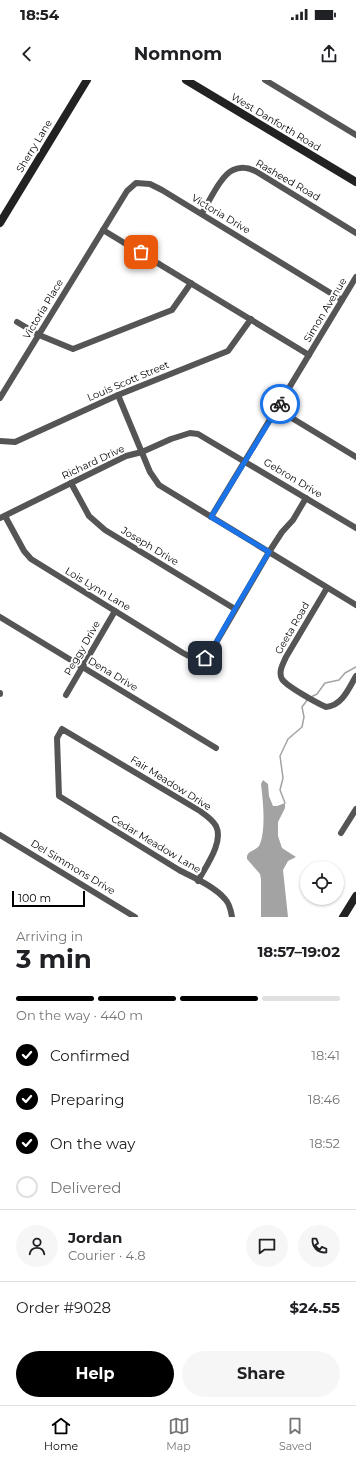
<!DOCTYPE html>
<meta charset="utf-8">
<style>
body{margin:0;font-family:Montserrat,sans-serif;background:#f6f6f6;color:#202124;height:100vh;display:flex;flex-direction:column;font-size:15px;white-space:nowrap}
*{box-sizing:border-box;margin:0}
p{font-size:13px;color:#757577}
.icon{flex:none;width:22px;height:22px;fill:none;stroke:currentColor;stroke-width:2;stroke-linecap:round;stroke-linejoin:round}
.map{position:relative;height:837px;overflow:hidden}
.side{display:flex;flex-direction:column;background:#fff;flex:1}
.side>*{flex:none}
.controls{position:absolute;left:300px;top:781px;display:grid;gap:8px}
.controls a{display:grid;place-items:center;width:44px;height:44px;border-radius:50%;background:#fff;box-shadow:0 1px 3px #0004;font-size:20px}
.scale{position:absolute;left:12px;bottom:10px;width:73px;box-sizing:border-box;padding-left:4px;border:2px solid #000;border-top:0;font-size:11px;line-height:14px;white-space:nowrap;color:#000;-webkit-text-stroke:3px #fff;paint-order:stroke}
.pin{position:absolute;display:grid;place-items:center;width:34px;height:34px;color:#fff;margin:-17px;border-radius:8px;box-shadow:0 2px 6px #0006}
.courier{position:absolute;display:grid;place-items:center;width:40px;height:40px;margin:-20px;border:3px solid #1a73e8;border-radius:50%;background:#fff;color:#222;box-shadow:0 1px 5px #0007}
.summary em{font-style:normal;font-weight:700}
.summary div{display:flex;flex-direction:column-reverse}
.summary{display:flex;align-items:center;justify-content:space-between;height:68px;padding:0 16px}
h1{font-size:26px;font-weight:700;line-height:30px}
.bar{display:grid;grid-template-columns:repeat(4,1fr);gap:6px 4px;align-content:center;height:48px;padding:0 16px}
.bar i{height:5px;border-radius:3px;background:#e0e0e0}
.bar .active{background:#000}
.bar p{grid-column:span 4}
.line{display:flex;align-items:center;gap:10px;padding:0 16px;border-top:1px solid #e0e0e0}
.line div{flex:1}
.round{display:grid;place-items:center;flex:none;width:42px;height:42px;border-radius:21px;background:#f6f6f6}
ol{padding:0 16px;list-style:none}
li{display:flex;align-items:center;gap:12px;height:44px}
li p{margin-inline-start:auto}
li .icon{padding:4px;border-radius:50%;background:#000;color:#fff;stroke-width:4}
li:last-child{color:#757577}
li i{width:22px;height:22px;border:2px solid #e0e0e0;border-radius:50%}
.cta{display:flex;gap:8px;margin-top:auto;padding:8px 16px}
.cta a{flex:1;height:46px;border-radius:24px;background:#000;color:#fff;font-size:16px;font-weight:700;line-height:46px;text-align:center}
.cta a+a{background:#f6f6f6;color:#202124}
.status{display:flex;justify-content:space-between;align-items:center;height:28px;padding:0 20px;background:#fff;direction:ltr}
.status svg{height:11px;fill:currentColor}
header{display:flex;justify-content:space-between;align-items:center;height:52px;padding:0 16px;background:#fff;font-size:18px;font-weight:700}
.tabs{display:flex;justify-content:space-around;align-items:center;height:56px;border-top:1px solid #e0e0e0;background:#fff;font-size:11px;color:#757577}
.tabs a{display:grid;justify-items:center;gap:2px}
.tabs .active{color:#000}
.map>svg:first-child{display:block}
.water{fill:#a3a3a3}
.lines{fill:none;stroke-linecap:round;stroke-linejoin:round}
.stream{stroke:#a3a3a3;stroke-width:1.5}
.street{stroke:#555;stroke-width:6}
.secondary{stroke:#222;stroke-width:8}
.done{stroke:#595959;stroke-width:4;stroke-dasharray:0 7.2}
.route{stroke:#1a73e8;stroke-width:5}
.labels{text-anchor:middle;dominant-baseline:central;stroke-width:4;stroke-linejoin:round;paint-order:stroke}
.street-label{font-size:10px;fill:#000;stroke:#fff}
</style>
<div class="status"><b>18:54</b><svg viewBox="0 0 49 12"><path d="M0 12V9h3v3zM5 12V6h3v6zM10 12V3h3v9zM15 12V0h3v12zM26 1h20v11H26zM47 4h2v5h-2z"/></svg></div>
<header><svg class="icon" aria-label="back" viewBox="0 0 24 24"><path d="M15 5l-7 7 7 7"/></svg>Nomnom<svg class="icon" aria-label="share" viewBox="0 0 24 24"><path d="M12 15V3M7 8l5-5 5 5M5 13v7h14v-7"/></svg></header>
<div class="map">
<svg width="356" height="837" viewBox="0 0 356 837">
<rect width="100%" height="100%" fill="#fff"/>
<path class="water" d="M263,700L268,704L269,716L273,726H277L285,723V728L278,742V756L282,768L296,777L288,781L283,790L288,837H261V799L260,794L247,779C246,769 257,772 260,764C266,748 263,721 261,704Z"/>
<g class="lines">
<g class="stream">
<path d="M311,617L317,614L325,603L339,600L345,593L356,587"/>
<path d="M285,723L280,710L283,698L280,676L288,659L302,647L304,637L302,627L308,619"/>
</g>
<g class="street">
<path d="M265,0L356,55"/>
<path d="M202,133C209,122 221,95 233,90C241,86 250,88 257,92L356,153"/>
<path d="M103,150L309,275"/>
<path d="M17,242L39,255L73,269L172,230L191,203"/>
<path d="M118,315L150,392L159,405L356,525"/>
<path d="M0,318L127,111L136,103L150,104L162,110L342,220"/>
<path d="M277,329L356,377"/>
<path d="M0,361L15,362L118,315L228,271L251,239"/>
<path d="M71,403L89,436L105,450L235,529"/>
<path d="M5,436L24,471L31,479L183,573C192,578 200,582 209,575L269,472L282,452L293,440L306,418"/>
<path d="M211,437L356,197"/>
<path d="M0,438L126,376L142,372L171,359L190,353L198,354L208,360L356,448"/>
<path d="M327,508L286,577C283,584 278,592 282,599C286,606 317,623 326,627C342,626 349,608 356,596"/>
<path d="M0,537L216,668"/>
<path d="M0,613V614"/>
<path d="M66,615L115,531"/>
<path d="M341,753L356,729"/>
<path d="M0,755L135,837"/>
<path d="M198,801C206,786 224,762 216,746C212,739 205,735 200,731L62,649L57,658L59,716L179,790C194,798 214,806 225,819C230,824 231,831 232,837"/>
</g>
<g class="secondary">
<path d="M186,0L356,102"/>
<path d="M0,143L87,0"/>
<path d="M343,837L356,816"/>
</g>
</g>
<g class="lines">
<path class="done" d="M141,172L309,275L280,324"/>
<path class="route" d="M205,578L209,575L235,529L269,472L211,437L280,324"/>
</g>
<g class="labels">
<g class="street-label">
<text transform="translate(276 42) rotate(31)">West Danforth Road</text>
<text transform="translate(34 66) rotate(-59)">Sherry Lane</text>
<text transform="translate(288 100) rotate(30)">Rasheed Road</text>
<text transform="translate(221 134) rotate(31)">Victoria Drive</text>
<text transform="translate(43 229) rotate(-59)">Victoria Place</text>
<text transform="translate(325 230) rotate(-59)">Simon Avenue</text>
<text transform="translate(128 301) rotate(-23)">Louis Scott Street</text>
<text transform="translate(93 382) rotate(-25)">Richard Drive</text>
<text transform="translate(293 398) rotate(31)">Gebron Drive</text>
<text transform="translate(150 466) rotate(31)">Joseph Drive</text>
<text transform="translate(98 509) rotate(31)">Lois Lynn Lane</text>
<text transform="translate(292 548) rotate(-60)">Geeta Road</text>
<text transform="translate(82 568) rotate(-60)">Peggy Drive</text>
<text transform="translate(113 594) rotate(31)">Dena Drive</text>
<text transform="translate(171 703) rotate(32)">Fair Meadow Drive</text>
<text transform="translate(156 764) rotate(31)">Cedar Meadow Lane</text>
<text transform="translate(73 787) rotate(31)">Del Simmons Drive</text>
</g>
</g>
</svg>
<div class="controls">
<a><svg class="icon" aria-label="locate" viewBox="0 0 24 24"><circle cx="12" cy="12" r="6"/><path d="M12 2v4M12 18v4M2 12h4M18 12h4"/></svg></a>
</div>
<div class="scale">100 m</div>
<div class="pin" style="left:141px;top:172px;background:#ea580c"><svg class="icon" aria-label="bag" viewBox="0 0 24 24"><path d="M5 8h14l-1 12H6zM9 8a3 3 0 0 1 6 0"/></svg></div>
<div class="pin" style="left:205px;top:578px;background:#1f2937"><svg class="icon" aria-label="home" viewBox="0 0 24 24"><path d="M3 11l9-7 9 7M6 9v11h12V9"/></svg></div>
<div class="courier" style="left:280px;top:324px"><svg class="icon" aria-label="bike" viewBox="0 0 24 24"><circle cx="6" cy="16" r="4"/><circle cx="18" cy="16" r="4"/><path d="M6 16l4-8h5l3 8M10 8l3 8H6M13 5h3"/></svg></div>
</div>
<section class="side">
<div class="summary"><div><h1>3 min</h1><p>Arriving in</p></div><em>18:57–19:02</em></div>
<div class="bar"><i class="active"></i><i class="active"></i><i class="active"></i><i></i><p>On the way · 440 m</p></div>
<ol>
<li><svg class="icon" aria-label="check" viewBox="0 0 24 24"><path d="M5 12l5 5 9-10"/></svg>Confirmed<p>18:41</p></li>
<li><svg class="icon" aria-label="check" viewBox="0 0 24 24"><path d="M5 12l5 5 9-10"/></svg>Preparing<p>18:46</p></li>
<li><svg class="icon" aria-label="check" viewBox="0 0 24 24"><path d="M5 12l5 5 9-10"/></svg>On the way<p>18:52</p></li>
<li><i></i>Delivered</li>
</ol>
<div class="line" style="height:72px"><a class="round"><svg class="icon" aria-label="person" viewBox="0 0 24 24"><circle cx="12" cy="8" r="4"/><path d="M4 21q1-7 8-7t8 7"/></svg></a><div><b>Jordan</b><p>Courier · 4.8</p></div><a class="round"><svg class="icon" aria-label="chat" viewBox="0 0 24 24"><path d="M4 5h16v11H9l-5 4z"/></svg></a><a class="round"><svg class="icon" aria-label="phone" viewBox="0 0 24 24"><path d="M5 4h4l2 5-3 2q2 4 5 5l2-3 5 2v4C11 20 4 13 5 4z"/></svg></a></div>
<div class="line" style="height:52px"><div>Order #9028</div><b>$24.55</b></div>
<div class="cta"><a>Help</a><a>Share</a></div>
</section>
<nav class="tabs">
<a class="active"><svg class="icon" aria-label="home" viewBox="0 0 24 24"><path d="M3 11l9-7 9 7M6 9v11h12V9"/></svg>Home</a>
<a><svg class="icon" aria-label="map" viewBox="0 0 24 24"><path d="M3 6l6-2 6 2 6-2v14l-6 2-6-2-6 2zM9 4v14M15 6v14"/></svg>Map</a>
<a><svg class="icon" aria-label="saved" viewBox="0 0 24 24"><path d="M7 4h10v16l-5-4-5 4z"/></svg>Saved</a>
</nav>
